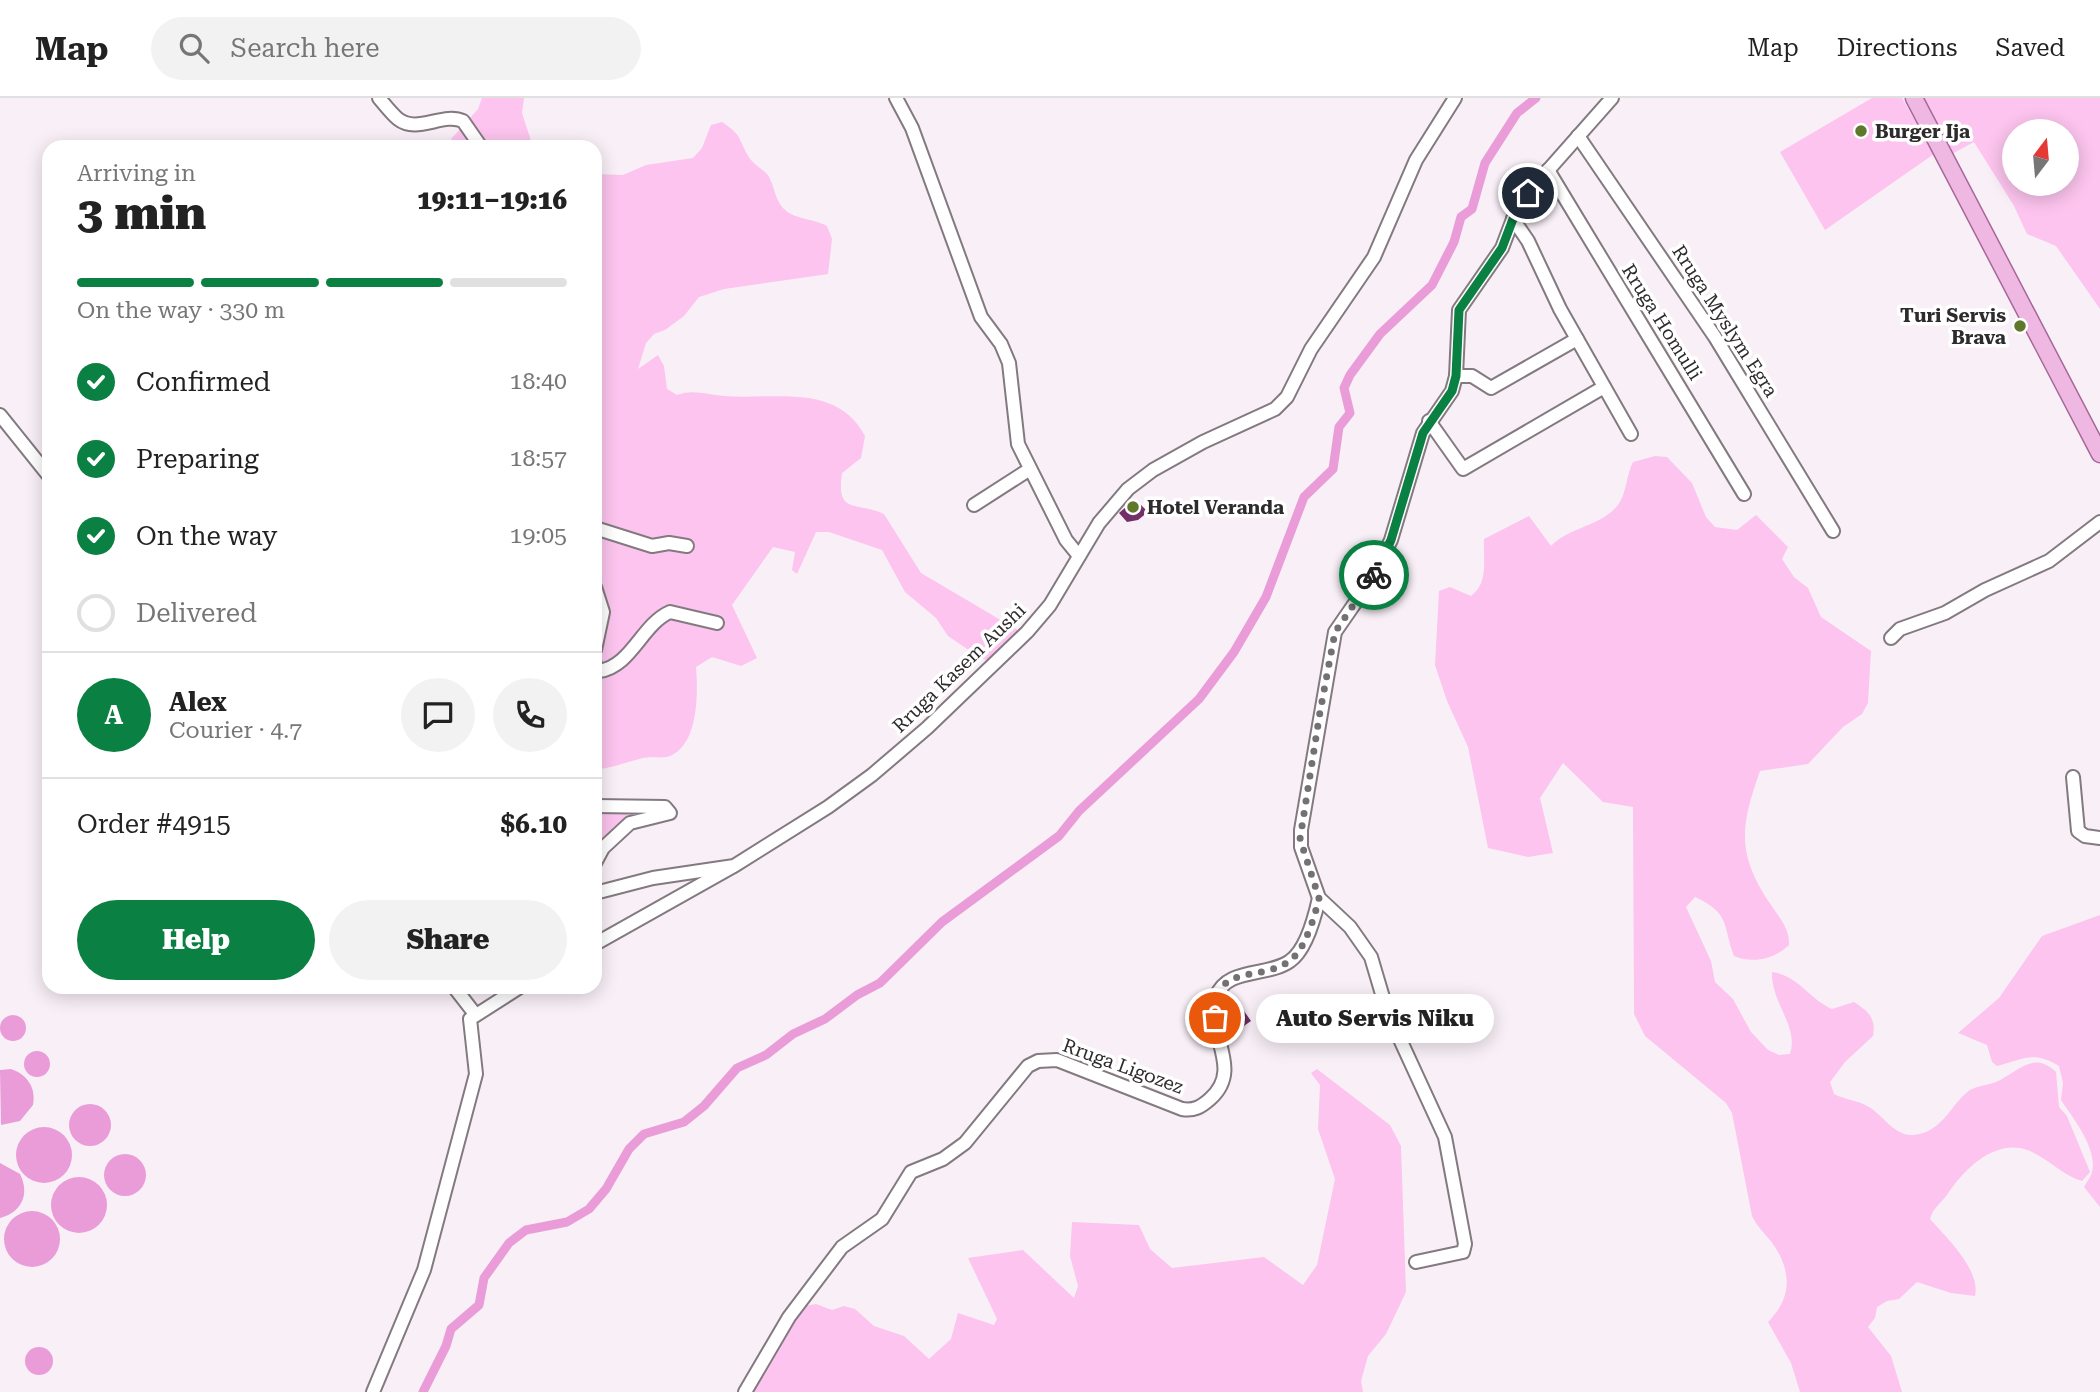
<!DOCTYPE html>
<meta charset="utf-8">
<style>
body{margin:0;font-family:"Roboto Serif",serif;background:#f2f2f2;color:#222;height:100vh;display:flex;flex-direction:column;font-size:26px;white-space:nowrap}
*{box-sizing:border-box;margin:0}
p{font-size:23px;color:#767676}
.icon{flex:none;width:38px;height:38px;fill:none;stroke:currentColor;stroke-width:2;stroke-linecap:round;stroke-linejoin:round}
.map{position:relative;flex:1;overflow:hidden}
.side{position:absolute;left:42px;top:42px;width:560px;height:854px;display:flex;flex-direction:column;background:#fff;border-radius:21px;box-shadow:0 4px 18px #0003}
.side>*{flex:none}
.needle{width:46px;rotate:16deg}
.fabs{position:absolute;left:2002px;top:21px;display:grid;gap:14px}
.fabs a{display:grid;place-items:center;width:77px;height:77px;border-radius:50%;background:#fff;box-shadow:0 4px 18px #0003;font-size:35px}
.pin{position:absolute;display:grid;place-items:center;width:60px;height:60px;color:#fff;margin:-30px;border:4px solid #fff;border-radius:50%;box-shadow:0 2px 7px #0007}
.courier{position:absolute;display:grid;place-items:center;width:70px;height:70px;margin:-35px;border:5px solid #0b8043;border-radius:50%;background:#fff;color:#222;box-shadow:0 2px 9px #0007}
.bubble{position:absolute;height:49px;border-radius:24px;background:#fff;box-shadow:0 4px 18px #0003;font-size:23px;font-weight:800;line-height:49px;text-align:center}
.summary em{font-style:normal;font-weight:800}
.summary div{display:flex;flex-direction:column-reverse}
.summary{display:flex;align-items:center;justify-content:space-between;height:119px;padding:0 35px}
h1{font-size:46px;font-weight:800;line-height:52px}
.bar{display:grid;grid-template-columns:repeat(4,1fr);gap:10px 7px;align-content:center;height:84px;padding:0 35px}
.bar i{height:9px;border-radius:5px;background:#e0e0e0}
.bar .on{background:#0b8043}
.bar p{grid-column:span 4}
.line{display:flex;align-items:center;gap:18px;padding:0 35px;border-top:2px solid #e0e0e0}
.line div{flex:1}
.round{display:grid;place-items:center;flex:none;width:74px;height:74px;border-radius:37px;background:#f2f2f2}
ol{padding:0 35px;list-style:none}
li{display:flex;align-items:center;gap:21px;height:77px}
li p{margin-inline-start:auto}
li .icon{padding:7px;border-radius:50%;background:#0b8043;color:#fff;stroke-width:4}
li:last-child{color:#767676}
li i{width:38px;height:38px;border:4px solid #e0e0e0;border-radius:50%}
.action{display:flex;gap:14px;margin-top:auto;padding:14px 35px}
.action a{flex:1;height:80px;border-radius:42px;background:#0b8043;color:#fff;font-size:28px;font-weight:800;line-height:80px;text-align:center}
.action a+a{background:#f2f2f2;color:#222}
header{display:flex;align-items:center;gap:42px;box-sizing:border-box;height:98px;padding:0 35px;background:#fff;border-bottom:2px solid #e0e0e0}
header strong{font-size:33px}
nav{display:flex;gap:38px;margin-inline-start:auto;font-size:24px}
.search{width:490px;height:63px;background:#f2f2f2;display:flex;align-items:center;gap:18px;box-sizing:border-box;padding:0 24px;border-radius:38px;color:#767676;font-size:26px}
.map>svg:first-child{display:block}
.green{fill:#fcc4ee;fill-rule:evenodd}
.water{fill:#e99cd8}
.lines{fill:none;stroke-linecap:round;stroke-linejoin:round}
.canal{stroke:#e99cd8;stroke-width:9}
.building{fill:#732f67}
.minor-casing{stroke:#837a80;stroke-width:16}
.major-casing{stroke:#a56898;stroke-width:19}
.minor{stroke:#fff;stroke-width:12}
.major{stroke:#efb8e3;stroke-width:16}
.done{stroke:#757074;stroke-width:7;stroke-dasharray:0 12.6}
.route{stroke:#0b8043;stroke-width:9}
.poi-dot{fill:#5f782b;stroke:#fff;stroke-width:2.5}
.labels{text-anchor:middle;dominant-baseline:central;stroke-width:7;stroke-linejoin:round;paint-order:stroke}
.poi-label{font-size:19px;font-weight:bold;fill:#2e2b2d;stroke:#fff;text-anchor:start}
.street-label{font-size:19px;fill:#2e2b2d;stroke:#fff}
</style>
<header>
<strong>Map</strong>
<div class="search"><svg class="icon" aria-label="search" viewBox="0 0 24 24"><circle cx="10" cy="10" r="6"/><path d="M15 15l6 6"/></svg>Search here</div>
<nav><a>Map</a><a>Directions</a><a>Saved</a></nav>
</header>
<div class="map">
<svg width="2100" height="1294" viewBox="0 0 2100 1294">
<rect width="100%" height="100%" fill="#f9f0f7"/>
<g class="green">
<path d="M482,0H524L522,15L533,49H455L451,41L478,11Z"/>
<path d="M1872,0H1902L1934,56L1825,132L1780,54Z"/>
<path d="M1918,0H2100V211L2056,148L2027,136L2014,108L1974,44L1948,58ZM2014,33H2067V86H2014Z"/>
<path d="M722,24C745,39 738,44 751,62C756,69 766,72 770,81C775,91 775,101 783,110C794,122 813,120 827,128L832,141L828,176L724,191L699,199L684,218L665,232L654,236L646,245L638,271L658,257L664,268L667,291L677,297C694,291 707,297 724,298C774,302 837,284 865,338L861,360L842,375C836,417 855,403 884,416L921,475L1021,534L992,563L982,561L948,538L936,520L905,494L882,452L829,434H816L797,476L792,472L795,454L773,449L732,507L757,560L741,568L712,559L696,569C698,594 699,646 670,658C661,661 651,658 643,660C626,664 612,670 595,672V76L623,77L646,67L693,60L702,50L711,27Z"/>
<path d="M1655,358L1667,359L1692,385L1706,419L1715,429L1737,432L1756,417L1788,449L1782,461L1794,479L1808,490L1821,519L1871,553L1868,605L1862,616L1843,629L1808,666L1760,673C1741,727 1736,754 1769,804C1778,818 1790,830 1789,847C1774,861 1754,866 1734,858C1722,826 1731,816 1695,799L1686,809L1711,863L1715,884L1733,901L1751,934L1768,952L1779,957L1790,956C1799,928 1771,905 1772,874C1799,878 1809,901 1832,911L1854,904C1869,914 1876,920 1873,938L1845,964L1830,984L1834,996C1845,1002 1858,1002 1869,1009C1883,1017 1894,1038 1913,1037C1943,1035 1952,1004 1970,992C1977,988 1988,987 1996,984C2018,974 2033,952 2056,974L2059,1009L2067,1018L2090,1074L2082,1083C2062,1077 2049,1061 2030,1053C1997,1039 1965,1070 1949,1094C1942,1105 1934,1108 1930,1121C1946,1139 1981,1172 1975,1198L1951,1195L1917,1184L1899,1201L1887,1203L1877,1209L1875,1220L1868,1229L1891,1258L1902,1294H1800L1791,1265L1768,1224C1790,1202 1793,1177 1775,1149C1768,1138 1758,1131 1752,1118L1732,1015L1726,1005L1645,938L1634,916L1633,709L1603,704L1563,665L1540,700L1553,755L1528,759L1488,750L1468,649L1447,603L1435,567L1439,493L1450,489L1471,498C1489,485 1483,461 1484,441L1529,418L1551,448C1569,429 1602,428 1618,407C1627,394 1626,378 1633,364Z"/>
<path d="M595,712L627,713V723L595,757Z"/>
<path d="M2100,817V1109L2084,1089C2086,1085 2091,1079 2092,1074C2098,1051 2073,1020 2061,1002L2063,985L2059,968C2032,952 2023,962 1997,968L1992,964L1987,947L1958,935L1999,900L2042,838Z"/>
<path d="M1317,971L1390,1027L1401,1048L1406,1194L1386,1236L1368,1258L1361,1283L1363,1294H750L805,1208L816,1206L832,1212L844,1208L855,1211L874,1228L904,1238L929,1261L951,1241L958,1215L994,1227L997,1221L968,1160L1023,1152L1074,1200L1078,1188L1070,1158L1072,1124L1139,1127L1150,1151L1172,1170L1264,1159L1303,1187L1317,1167L1335,1081L1318,1031L1320,987L1311,975Z"/>
</g>
<g class="water">
<circle cx="13" cy="930" r="13"/>
<circle cx="37" cy="966" r="13"/>
<path d="M11,971C28,977 36,990 33,1007L20,1023L1,1027L0,972Z"/>
<circle cx="90" cy="1027" r="21"/>
<circle cx="44" cy="1057" r="28"/>
<circle cx="125" cy="1077" r="21"/>
<path d="M0,1065L20,1076C30,1096 22,1114 0,1120Z"/>
<circle cx="79" cy="1107" r="28"/>
<circle cx="32" cy="1141" r="28"/>
<circle cx="39" cy="1263" r="14"/>
</g>
<g class="lines">
<path class="canal" d="M423,1294L446,1248L451,1231L479,1207L484,1180L509,1145L526,1132L567,1124L589,1111L606,1091L629,1051L644,1036L684,1024L704,1008L737,970L766,957L793,936L825,921L857,897L880,885L942,824L1059,738L1079,713L1199,601L1234,554L1266,499L1304,399L1333,371L1339,329L1350,315L1344,290L1350,277L1380,236L1432,187L1454,144L1461,119L1472,111L1485,65L1517,15L1536,0"/>
</g>
<g class="building">
<path d="M1135,401L1148,414L1138,422L1127,424L1119,415Z"/>
<path d="M1237,903L1251,923L1241,930L1227,910Z"/>
</g>
<g class="lines">
<g class="minor-casing">
<g id="minor">
<path d="M379,0C385,7 391,15 398,21C417,36 443,14 463,23L481,49"/>
<path d="M896,0L912,30L981,219L1001,246L1009,265L1018,346L1066,442L1079,458"/>
<path d="M1578,38L1715,239L1833,433"/>
<path d="M1548,72L1744,396"/>
<path d="M1513,121L1528,143L1560,211L1631,336"/>
<path d="M1456,278H1472L1491,290L1577,241"/>
<path d="M0,317L49,378"/>
<path d="M1429,323L1463,371L1604,289"/>
<path d="M974,407L1030,371"/>
<path d="M595,430L652,448L669,445L687,448"/>
<path d="M595,489L603,514L595,552"/>
<path d="M1891,540L1900,531L1945,515L1985,492L2049,463L2100,424"/>
<path d="M595,566L599,573C631,569 642,526 670,514L717,525"/>
<path d="M2073,679L2078,733L2085,738L2100,740"/>
<path d="M595,708L665,709L670,715L630,725L603,750L595,765"/>
<path d="M595,795L653,780L734,768L828,709L872,677L927,630L1027,534L1050,507L1099,425L1128,391L1153,372L1203,344L1275,311L1287,299L1311,251L1374,159L1416,62L1455,0"/>
<path d="M595,846L732,769"/>
<path d="M454,889L475,916"/>
<path d="M1416,1164L1463,1154L1465,1146L1445,1039L1387,913L1371,859L1350,829L1319,800L1301,749V732L1335,534L1373,479L1391,442L1423,335L1452,293L1456,278L1459,212L1502,150L1513,121L1528,95L1612,0"/>
<path d="M373,1294L424,1172L476,976L470,921L520,889"/>
<path d="M745,1294L789,1219L842,1149L882,1121L911,1074L943,1061L965,1045L1028,968L1038,963L1057,962L1182,1011C1194,1013 1201,1009 1210,1001C1245,970 1204,934 1216,899C1226,869 1268,879 1290,863C1306,852 1315,818 1319,800"/>
</g>
</g>
<g class="major-casing">
<path id="major" d="M1914,0L2100,356"/>
</g>
<use href="#minor" class="minor"/>
<use href="#major" class="major"/>
</g>
<g class="lines">
<path class="done" d="M1215,920C1211,861 1264,887 1293,860C1306,848 1315,817 1319,800L1300,741L1320,614L1335,534L1374,477"/>
<path class="route" d="M1374,477L1391,442L1423,335L1452,293L1456,278L1459,212L1502,150L1513,121L1528,95"/>
</g>
<g class="poi-dot">
<circle cx="1861" cy="33" r="7"/>
<circle cx="2020" cy="228" r="7"/>
<circle cx="1133" cy="409" r="7"/>
</g>
<g class="labels">
<g class="poi-label">
<text x="1875" y="33">Burger Ija</text>
<text x="2006" y="217" text-anchor="end">Turi Servis<tspan x="2006" dy="22">Brava</tspan></text>
<text x="1147" y="409">Hotel Veranda</text>
</g>
<g class="street-label">
<text transform="translate(1725 223) rotate(57)">Rruga Myslym Egra</text>
<text transform="translate(1662 224) rotate(58)">Rruga Homulli</text>
<text transform="translate(959 570) rotate(-44)">Rruga Kasem Aushi</text>
<text transform="translate(1123 968) rotate(20)">Rruga Ligozez</text>
</g>
</g>
</svg>
<div class="fabs">
<a><svg class="needle" viewBox="-14 -14 28 28"><path d="M0-13l5 13h-10z" fill="#e53935"/><path d="M0 13l5-13h-10z" fill="#767676"/></svg></a>
</div>
<div class="pin" style="left:1215px;top:920px;background:#ea580c"><svg class="icon" aria-label="bag" viewBox="0 0 24 24"><path d="M5 8h14l-1 12H6zM9 8a3 3 0 0 1 6 0"/></svg></div>
<div class="pin" style="left:1528px;top:95px;background:#1f2937"><svg class="icon" aria-label="home" viewBox="0 0 24 24"><path d="M3 11l9-7 9 7M6 9v11h12V9"/></svg></div>
<div class="courier" style="left:1374px;top:477px"><svg class="icon" aria-label="bike" viewBox="0 0 24 24"><circle cx="6" cy="16" r="4"/><circle cx="18" cy="16" r="4"/><path d="M6 16l4-8h5l3 8M10 8l3 8H6M13 5h3"/></svg></div>
<div class="bubble" style="left:1256px;top:896px;width:238px">Auto Servis Niku</div>
<section class="side">
<div class="summary"><div><h1>3 min</h1><p>Arriving in</p></div><em>19:11–19:16</em></div>
<div class="bar"><i class="on"></i><i class="on"></i><i class="on"></i><i></i><p>On the way · 330 m</p></div>
<ol>
<li><svg class="icon" aria-label="check" viewBox="0 0 24 24"><path d="M5 12l5 5 9-10"/></svg>Confirmed<p>18:40</p></li>
<li><svg class="icon" aria-label="check" viewBox="0 0 24 24"><path d="M5 12l5 5 9-10"/></svg>Preparing<p>18:57</p></li>
<li><svg class="icon" aria-label="check" viewBox="0 0 24 24"><path d="M5 12l5 5 9-10"/></svg>On the way<p>19:05</p></li>
<li><i></i>Delivered</li>
</ol>
<div class="line" style="height:126px"><b class="round" style="background:#0b8043;color:#fff">A</b><div><b>Alex</b><p>Courier · 4.7</p></div><a class="round"><svg class="icon" aria-label="chat" viewBox="0 0 24 24"><path d="M4 5h16v11H9l-5 4z"/></svg></a><a class="round"><svg class="icon" aria-label="phone" viewBox="0 0 24 24"><path d="M5 4h4l2 5-3 2q2 4 5 5l2-3 5 2v4C11 20 4 13 5 4z"/></svg></a></div>
<div class="line" style="height:91px"><div>Order #4915</div><b>$6.10</b></div>
<div class="action"><a>Help</a><a>Share</a></div>
</section>
</div>
